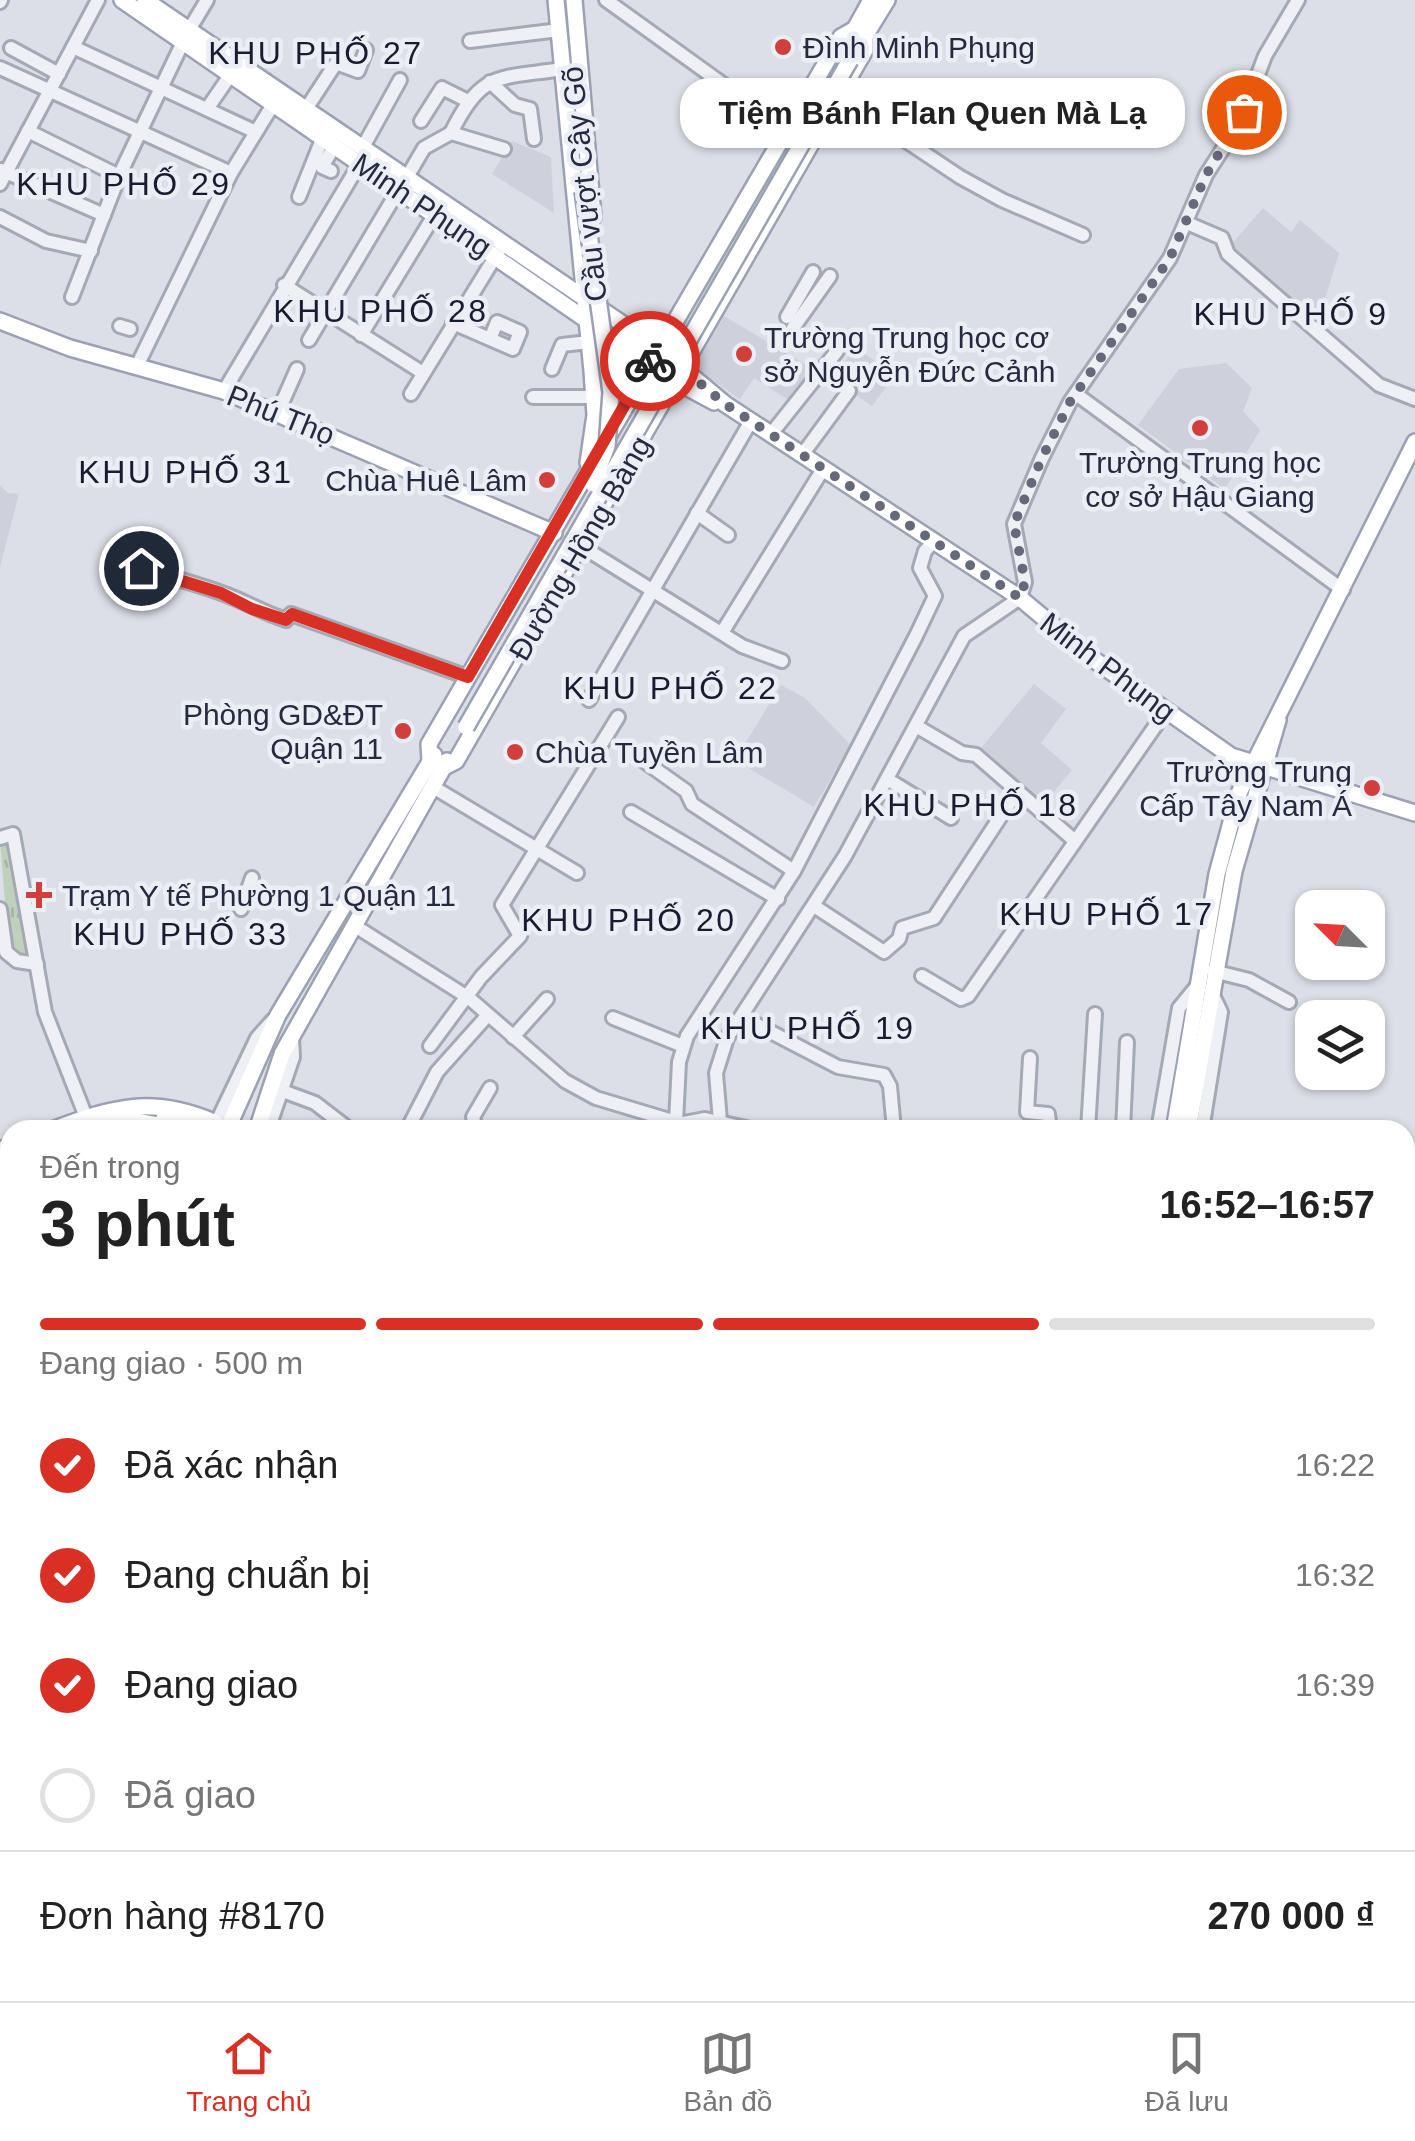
<!DOCTYPE html>
<html lang="vi">
<meta charset="utf-8">
<style>
body{margin:0;font-family:Arial,sans-serif;background:#f2f2f2;color:#222;height:100vh;display:flex;flex-direction:column;font-size:38px;white-space:nowrap}
*{box-sizing:border-box;margin:0}
p{font-size:32px;color:#767676}
.icon{flex:none;width:55px;height:55px;fill:none;stroke:currentColor;stroke-width:2;stroke-linecap:round;stroke-linejoin:round}
.map{position:relative;flex:1;overflow:hidden}
.side{position:absolute;left:0px;top:1120px;width:1415px;height:882px;display:flex;flex-direction:column;background:#fff;border-radius:30px 30px 0 0;box-shadow:0 2px 8px #0004}
.side>*{flex:none}
.needle{width:65px;rotate:294deg}
.tools{position:absolute;left:1295px;top:890px;display:grid;gap:20px}
.tools a{display:grid;place-items:center;width:90px;height:90px;border-radius:20px;background:#fff;box-shadow:0 2px 8px #0004;font-size:50px}
.pin{position:absolute;display:grid;place-items:center;width:85px;height:85px;color:#fff;margin:-42px;border:5px solid #fff;border-radius:50%;box-shadow:0 2px 10px #0007}
.courier{position:absolute;display:grid;place-items:center;width:100px;height:100px;margin:-50px;border:8px solid #d93025;border-radius:50%;background:#fff;color:#222;box-shadow:0 2px 12px #0007}
.bubble{position:absolute;height:70px;border-radius:30px;background:#fff;box-shadow:0 2px 8px #0004;font-size:32px;font-weight:800;line-height:70px;text-align:center}
.headline em{font-style:normal;font-weight:800}
.headline div{display:flex;flex-direction:column-reverse}
.headline{display:flex;align-items:center;justify-content:space-between;height:170px;padding:0 40px}
h1{font-size:65px;font-weight:800;line-height:75px}
.bar{display:grid;grid-template-columns:repeat(4,1fr);gap:15px 10px;align-content:center;height:120px;padding:0 40px}
.bar i{height:12px;border-radius:8px;background:#e0e0e0}
.bar .active{background:#d93025}
.bar p{grid-column:span 4}
.line{display:flex;align-items:center;gap:25px;padding:0 40px;border-top:2px solid #e0e0e0}
.line div{flex:1}
ol{padding:0 40px;list-style:none}
li{display:flex;align-items:center;gap:30px;height:110px}
li p{margin-inline-start:auto}
li .icon{padding:10px;border-radius:50%;background:#d93025;color:#fff;stroke-width:4}
li:last-child{color:#767676}
li i{width:55px;height:55px;border:5px solid #e0e0e0;border-radius:50%}
.dock{display:flex;justify-content:space-around;align-items:center;height:140px;border-top:2px solid #e0e0e0;background:#fff;font-size:28px;color:#767676}
.dock a{display:grid;justify-items:center;gap:5px}
.dock .active{color:#d93025}
.map>svg:first-child{display:block}
.built{fill:#ced1dc}
.park{fill:url(#park-tufts)}
.water{fill:#96a6c9}
.lines{fill:none;stroke-linecap:round;stroke-linejoin:round}
.minor-casing{stroke:#a5a9b4;stroke-width:18}
.major-casing{stroke:#9ba1b3;stroke-width:20}
.minor{stroke:#eff0f5;stroke-width:12}
.major{stroke:#fff;stroke-width:15}
.major-bridge-casing{stroke:#9ba1b3;stroke-width:20;stroke-linecap:butt}
.major-bridge{stroke:#fff;stroke-width:15}
.done{stroke:#666979;stroke-width:10;stroke-dasharray:0 18}
.route{stroke:#d93025;stroke-width:12}
.poi-dot{fill:#d13f3c;stroke:#eceef5;stroke-width:4}
.labels{text-anchor:middle;dominant-baseline:central;stroke-width:9;stroke-linejoin:round;paint-order:stroke}
.poi-label{font-size:30px;fill:#262a3e;stroke:#eceef5;text-anchor:start}
.street-label{font-size:30px;fill:#262a3e;stroke:#eceef5}
.neighbourhood-label{font-size:32px;letter-spacing:2.5px;fill:#181c2e;stroke:#eceef5}
</style>
<div class="map">
<svg width="1415" height="2001" viewBox="0 0 1415 2001">
<defs>
<pattern id="park-tufts" width="24" height="20" patternUnits="userSpaceOnUse" patternTransform="scale(2.5)"><rect width="24" height="20" fill="#bfd1bd"/><path d="M3 7l-1-3M5 7V3M7 7l1-3M15 17l-1-3M17 17v-4M19 17l1-3" fill="none" stroke="#a4b4a4"/></pattern>
</defs>
<rect width="100%" height="100%" fill="#dcdfe7"/>
<g class="built">
<path d="M512,141L551,157L554,213L492,174Z"/>
<path d="M1263,208L1291,232L1300,220L1339,253L1326,296L1310,317L1231,245Z"/>
<path d="M724,316L813,369L790,401L754,378L740,399L694,368Z"/>
<path d="M855,347L895,375L872,406L833,379Z"/>
<path d="M1226,363L1252,388L1243,411L1260,430L1225,489L1138,425L1179,369Z"/>
<path d="M0,485L8,493L19,494L0,567Z"/>
<path d="M1034,684L1066,709L1041,743L1072,770L1040,809L977,753Z"/>
<path d="M781,685L805,698L851,745L814,807L735,760Z"/>
<path d="M10,1431V1645L0,1649V1434Z"/>
<path d="M10,1670V1749L0,1741V1674Z"/>
<path d="M41,1993H100L102,2001H43Z"/>
</g>
<path class="park" d="M10,839L28,961L9,950L0,841Z"/>
<path class="water" d="M1405,1226L1415,1230V1271L1405,1267Z"/>
<g class="lines">
<g class="minor-casing">
<g id="minor">
<path d="M606,0L788,131"/>
<path d="M0,2L1,0"/>
<path d="M189,30L207,0"/>
<path d="M470,41L559,30"/>
<path d="M73,47L256,132"/>
<path d="M11,48L59,74"/>
<path d="M0,68L231,173"/>
<path d="M490,82L515,105L530,109L534,139"/>
<path d="M839,96L960,177L1002,200L1083,235"/>
<path d="M207,109L231,74"/>
<path d="M306,109L336,63L358,71L366,50"/>
<path d="M421,121L442,88L468,101"/>
<path d="M28,131L119,176"/>
<path d="M363,147L400,80"/>
<path d="M504,149L451,133C482,70 498,79 562,69"/>
<path d="M1,170L104,215"/>
<path d="M331,171L322,167L335,145"/>
<path d="M407,177L424,148L451,133"/>
<path d="M0,184L98,0"/>
<path d="M299,197L323,137"/>
<path d="M0,217L46,241L91,251"/>
<path d="M1187,223L1222,238L1228,254L1379,385L1415,399"/>
<path d="M284,285L423,373"/>
<path d="M72,297L119,176L183,42"/>
<path d="M787,317L813,272"/>
<path d="M453,323L513,349L520,332L497,322L490,339"/>
<path d="M120,326L130,329"/>
<path d="M793,328L830,276"/>
<path d="M361,335L435,214"/>
<path d="M309,340L399,189"/>
<path d="M137,366L231,173L277,98"/>
<path d="M552,369L562,345L589,342"/>
<path d="M224,391L360,163"/>
<path d="M411,394L500,249"/>
<path d="M1076,394L1343,590"/>
<path d="M533,397H594"/>
<path d="M278,412L297,369"/>
<path d="M771,434L837,351"/>
<path d="M802,455L849,391"/>
<path d="M697,513L728,535"/>
<path d="M581,546L742,646L782,661"/>
<path d="M141,568C169,577 199,584 227,595C248,603 264,613 286,620L291,614L468,677"/>
<path d="M723,631L823,469"/>
<path d="M589,700L751,421"/>
<path d="M916,726L962,753L976,755L1075,841"/>
<path d="M644,761L686,791L692,804L794,871"/>
<path d="M887,779L951,818"/>
<path d="M433,787L577,873"/>
<path d="M631,812L778,899"/>
<path d="M0,838L13,834L45,1012L86,1117"/>
<path d="M814,906L884,952L899,939L902,928L934,918L1016,793"/>
<path d="M0,909L6,952L17,961L37,964"/>
<path d="M241,909L252,878"/>
<path d="M355,926L469,998L565,1081L596,1098L676,1122"/>
<path d="M1213,971L1249,980L1289,1002"/>
<path d="M922,976L961,999L968,996L1165,712"/>
<path d="M742,1017L838,1067L884,1075L890,1086L894,1130"/>
<path d="M613,1018L683,1046"/>
<path d="M513,1037L547,999"/>
<path d="M430,1046L481,977L520,936L502,905L618,717"/>
<path d="M1030,1058L1027,1112L1048,1114L1050,1130"/>
<path d="M280,1090L315,1103L350,1130"/>
<path d="M720,1121L716,1073L727,1038L845,856L964,636L1020,598L1025,582L1014,524L1042,458L1070,402L1170,258L1206,175L1240,122L1265,56L1298,0"/>
<path d="M676,1122L679,1062L687,1036L794,871L916,636L935,596L920,568L925,551L934,541"/>
<path d="M213,1130L257,1038L273,1020"/>
<path d="M268,1130L293,1057L292,1037"/>
<path d="M407,1130L437,1072L487,1016"/>
<path d="M476,1130L473,1117L490,1088"/>
<path d="M646,1130L705,1119L755,1130"/>
<path d="M1088,1130L1095,1014"/>
<path d="M1123,1130L1127,1042"/>
<path d="M1158,1130L1179,1008L1197,986"/>
<path d="M1202,1130L1221,1012L1211,991"/>
<path d="M1405,1218L1415,1222"/>
<path d="M0,1235L10,1234"/>
<path d="M0,1257L10,1291"/>
<path d="M1405,1274L1415,1279"/>
<path d="M0,1389L10,1384"/>
<path d="M0,1432L10,1427"/>
<path d="M1405,1484L1415,1486"/>
<path d="M0,1663L10,1660"/>
<path d="M1415,1702V1719"/>
<path d="M0,1744L10,1753"/>
<path d="M1405,1746L1415,1726"/>
<path d="M1405,1781L1415,1786"/>
<path d="M872,1992L897,2001"/>
</g>
</g>
<g class="major-casing">
<g id="major">
<path d="M122,0L675,381L714,402"/>
<path d="M145,0L658,348L725,404L1020,598L1093,659L1231,756L1415,813"/>
<path d="M556,0L592,371L595,415L588,463"/>
<path d="M574,0L593,217"/>
<path d="M851,36L871,0"/>
<path d="M860,44L887,0"/>
<path d="M0,321L70,348L224,391L554,533"/>
<path d="M430,760L429,744L841,37L855,29"/>
<path d="M444,767L456,761L865,50V35"/>
<path d="M114,1117L174,1128"/>
<path d="M164,1118L203,1130"/>
<path d="M52,1130C113,1107 153,1095 216,1123"/>
<path d="M84,1130L112,1118"/>
<path d="M227,1130L278,1015L434,755"/>
<path d="M257,1130L282,1054L447,761"/>
<path d="M1174,1130L1217,874L1239,793L1415,442"/>
<path d="M1188,1130L1234,871L1278,720"/>
<path d="M0,1150L10,1146"/>
<path d="M0,1166L10,1162"/>
<path d="M0,1821L10,1807"/>
<path d="M199,1992L201,2001"/>
<path d="M211,1992L213,2001"/>
<path d="M223,1992L225,2001"/>
<path d="M236,1992L238,2001"/>
<path d="M1193,1992L1208,2001"/>
<path d="M1224,1992L1240,2001"/>
<path d="M1027,2001L1028,1992"/>
</g>
</g>
<use href="#minor" class="minor"/>
<use href="#major" class="major"/>
<g class="major-bridge-casing">
<g id="major-bridge">
<path d="M583,191L611,392L607,446L593,484"/>
<path d="M466,727L850,60"/>
</g>
</g>
<use href="#major-bridge" class="major-bridge"/>
</g>
<g class="lines">
<path class="done" d="M650,361L658,348L725,404L1020,598L1025,582L1014,524L1042,458L1070,402L1170,258L1206,175L1244,112"/>
<path class="route" d="M141,568L221,593L252,609L286,620L292,614L468,677L650,361"/>
</g>
<g class="poi-dot">
<circle cx="783" cy="47" r="10"/>
<circle cx="744" cy="354" r="10"/>
<circle cx="1200" cy="428" r="10"/>
<circle cx="547" cy="480" r="10"/>
<circle cx="403" cy="731" r="10"/>
<circle cx="515" cy="752" r="10"/>
<circle cx="1372" cy="788" r="10"/>
<path d="M34 880h10v10h10v10h-10v10h-10v-10h-10v-10h10z"/>
</g>
<g class="labels">
<g class="poi-label">
<text x="803" y="47">Đình Minh Phụng</text>
<text x="764" y="337">Trường Trung học cơ<tspan x="764" dy="34">sở Nguyễn Đức Cảnh</tspan></text>
<text x="1200" y="462" text-anchor="middle">Trường Trung học<tspan x="1200" dy="34">cơ sở Hậu Giang</tspan></text>
<text x="527" y="480" text-anchor="end">Chùa Huê Lâm</text>
<text x="383" y="714" text-anchor="end">Phòng GD&amp;ĐT<tspan x="383" dy="34">Quận 11</tspan></text>
<text x="535" y="752">Chùa Tuyền Lâm</text>
<text x="1352" y="771" text-anchor="end">Trường Trung<tspan x="1352" dy="34">Cấp Tây Nam Á</tspan></text>
<text x="62" y="895">Trạm Y tế Phường 1 Quận 11</text>
</g>
<g class="street-label">
<text transform="translate(584 184) rotate(-96)">Cầu vượt Cây Gõ</text>
<text transform="translate(422 205) rotate(34)">Minh Phụng</text>
<text transform="translate(281 415) rotate(22)">Phú Thọ</text>
<text transform="translate(580 548) rotate(-60)">Đường Hồng Bàng</text>
<text transform="translate(1108 667) rotate(37)">Minh Phụng</text>
</g>
<g class="neighbourhood-label">
<text x="316" y="53">KHU PHỐ 27</text>
<text x="124" y="184">KHU PHỐ 29</text>
<text x="381" y="311">KHU PHỐ 28</text>
<text x="1291" y="314">KHU PHỐ 9</text>
<text x="186" y="472">KHU PHỐ 31</text>
<text x="671" y="688">KHU PHỐ 22</text>
<text x="971" y="805">KHU PHỐ 18</text>
<text x="1107" y="914">KHU PHỐ 17</text>
<text x="629" y="920">KHU PHỐ 20</text>
<text x="181" y="934">KHU PHỐ 33</text>
<text x="808" y="1028">KHU PHỐ 19</text>
</g>
</g>
</svg>
<div class="tools">
<a><svg class="needle" viewBox="-14 -14 28 28"><path d="M0-13l5 13h-10z" fill="#e53935"/><path d="M0 13l5-13h-10z" fill="#767676"/></svg></a>
<a><svg class="icon" aria-label="layers" viewBox="0 0 24 24"><path d="M12 4l9 5-9 5-9-5zM3 14l9 5 9-5"/></svg></a>
</div>
<div class="pin" style="left:1244px;top:112px;background:#ea580c"><svg class="icon" aria-label="bag" viewBox="0 0 24 24"><path d="M5 8h14l-1 12H6zM9 8a3 3 0 0 1 6 0"/></svg></div>
<div class="pin" style="left:141px;top:568px;background:#1f2937"><svg class="icon" aria-label="home" viewBox="0 0 24 24"><path d="M3 11l9-7 9 7M6 9v11h12V9"/></svg></div>
<div class="courier" style="left:650px;top:361px"><svg class="icon" aria-label="bike" viewBox="0 0 24 24"><circle cx="6" cy="16" r="4"/><circle cx="18" cy="16" r="4"/><path d="M6 16l4-8h5l3 8M10 8l3 8H6M13 5h3"/></svg></div>
<div class="bubble" style="left:680px;top:78px;width:505px">Tiệm Bánh Flan Quen Mà Lạ</div>
<section class="side">
<div class="headline"><div><h1>3 phút</h1><p>Đến trong</p></div><em>16:52–16:57</em></div>
<div class="bar"><i class="active"></i><i class="active"></i><i class="active"></i><i></i><p>Đang giao · 500 m</p></div>
<ol>
<li><svg class="icon" aria-label="check" viewBox="0 0 24 24"><path d="M5 12l5 5 9-10"/></svg>Đã xác nhận<p>16:22</p></li>
<li><svg class="icon" aria-label="check" viewBox="0 0 24 24"><path d="M5 12l5 5 9-10"/></svg>Đang chuẩn bị<p>16:32</p></li>
<li><svg class="icon" aria-label="check" viewBox="0 0 24 24"><path d="M5 12l5 5 9-10"/></svg>Đang giao<p>16:39</p></li>
<li><i></i>Đã giao</li>
</ol>
<div class="line" style="height:130px"><div>Đơn hàng #8170</div><b>270 000 ₫</b></div>
</section>
</div>
<nav class="dock">
<a class="active"><svg class="icon" aria-label="home" viewBox="0 0 24 24"><path d="M3 11l9-7 9 7M6 9v11h12V9"/></svg>Trang chủ</a>
<a><svg class="icon" aria-label="map" viewBox="0 0 24 24"><path d="M3 6l6-2 6 2 6-2v14l-6 2-6-2-6 2zM9 4v14M15 6v14"/></svg>Bản đồ</a>
<a><svg class="icon" aria-label="saved" viewBox="0 0 24 24"><path d="M7 4h10v16l-5-4-5 4z"/></svg>Đã lưu</a>
</nav>
